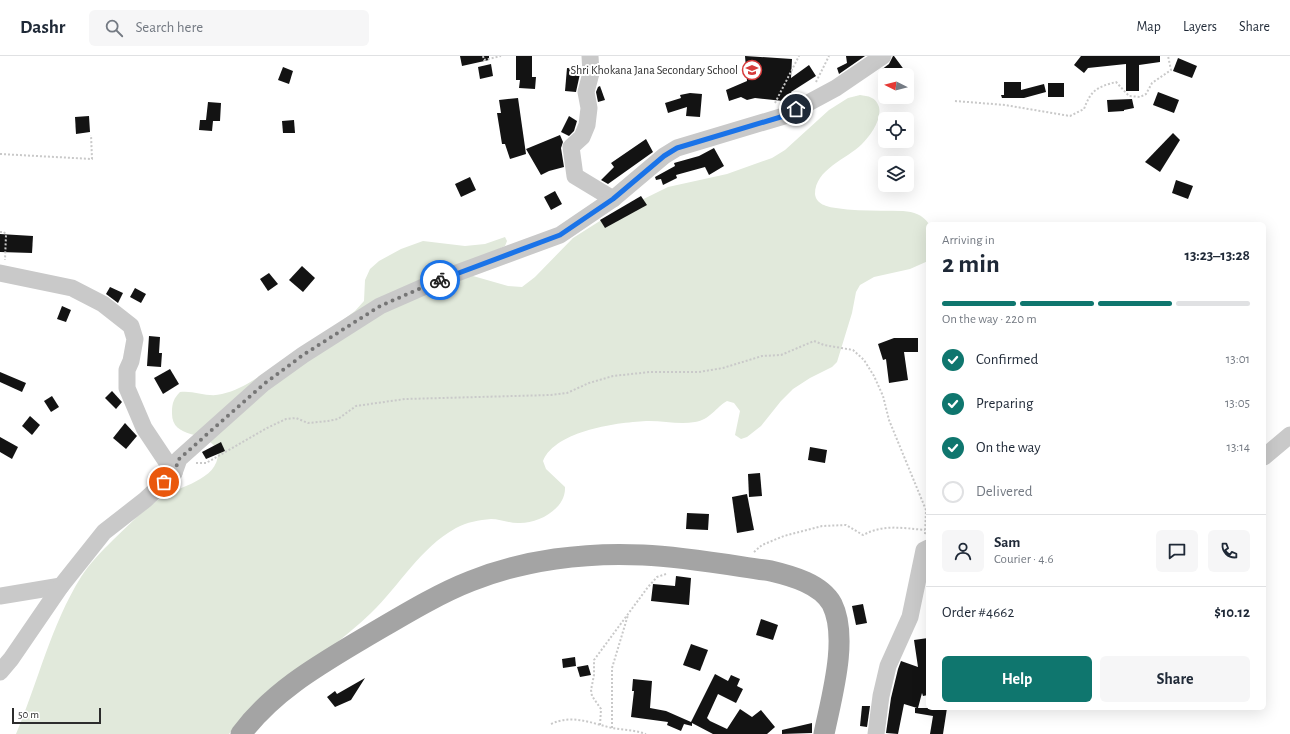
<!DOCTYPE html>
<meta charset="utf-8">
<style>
body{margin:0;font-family:"Alegreya Sans",sans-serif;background:#f6f6f7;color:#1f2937;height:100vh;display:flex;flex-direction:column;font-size:15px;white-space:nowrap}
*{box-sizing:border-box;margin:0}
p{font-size:13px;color:#747a83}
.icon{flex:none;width:22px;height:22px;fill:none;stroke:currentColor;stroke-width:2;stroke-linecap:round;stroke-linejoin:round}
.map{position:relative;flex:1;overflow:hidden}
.side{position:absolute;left:926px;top:166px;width:340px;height:488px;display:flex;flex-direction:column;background:#fff;border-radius:6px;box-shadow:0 4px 16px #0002}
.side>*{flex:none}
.needle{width:26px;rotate:276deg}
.controls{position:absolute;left:878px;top:12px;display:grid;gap:8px}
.controls a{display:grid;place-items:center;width:36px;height:36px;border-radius:6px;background:#fff;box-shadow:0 4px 16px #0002;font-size:20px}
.scale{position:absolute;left:12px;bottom:10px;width:89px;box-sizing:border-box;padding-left:4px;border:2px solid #2c2c2c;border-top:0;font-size:11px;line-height:14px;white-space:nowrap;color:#2c2c2c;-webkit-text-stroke:3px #fff;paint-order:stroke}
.pin{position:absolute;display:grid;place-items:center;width:34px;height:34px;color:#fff;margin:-17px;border:2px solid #fff;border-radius:50%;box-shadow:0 1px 4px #0007}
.courier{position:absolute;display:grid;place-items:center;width:40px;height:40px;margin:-20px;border:3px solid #1a73e8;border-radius:50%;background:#fff;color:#222;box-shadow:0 1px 5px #0007}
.head em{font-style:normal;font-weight:700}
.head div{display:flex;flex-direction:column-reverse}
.head{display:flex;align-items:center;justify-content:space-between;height:68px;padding:0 16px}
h1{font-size:26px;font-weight:700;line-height:30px}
.bar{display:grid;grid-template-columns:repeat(4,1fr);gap:6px 4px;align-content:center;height:48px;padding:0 16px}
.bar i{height:5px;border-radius:3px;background:#e0e1e3}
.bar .selected{background:#0f766e}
.bar p{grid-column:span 4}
.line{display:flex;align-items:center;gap:10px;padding:0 16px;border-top:1px solid #e0e1e3}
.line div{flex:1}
.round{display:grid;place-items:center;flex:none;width:42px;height:42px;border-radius:6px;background:#f6f6f7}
ol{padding:0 16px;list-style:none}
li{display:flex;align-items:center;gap:12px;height:44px}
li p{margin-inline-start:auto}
li .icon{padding:4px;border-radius:50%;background:#0f766e;color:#fff;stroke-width:4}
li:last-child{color:#747a83}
li i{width:22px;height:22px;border:2px solid #e0e1e3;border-radius:50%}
.button{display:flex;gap:8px;margin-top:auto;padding:8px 16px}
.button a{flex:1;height:46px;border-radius:6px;background:#0f766e;color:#fff;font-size:16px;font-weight:700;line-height:46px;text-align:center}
.button a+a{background:#f6f6f7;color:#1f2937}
header{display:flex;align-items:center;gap:24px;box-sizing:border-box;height:56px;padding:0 20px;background:#fff;border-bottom:1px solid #e0e1e3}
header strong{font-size:19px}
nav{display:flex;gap:22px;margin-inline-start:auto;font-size:14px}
.search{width:280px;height:36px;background:#f6f6f7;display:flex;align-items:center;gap:10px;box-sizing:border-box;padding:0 14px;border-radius:6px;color:#747a83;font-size:15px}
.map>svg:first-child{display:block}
.green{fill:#e1e9db}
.building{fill:#131313}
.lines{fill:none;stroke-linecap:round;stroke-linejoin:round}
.path{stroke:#c9c9c9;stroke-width:2;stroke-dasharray:2 2;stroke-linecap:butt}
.minor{stroke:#c9c9c9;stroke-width:17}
.major{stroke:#a4a4a4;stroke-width:21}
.done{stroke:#767676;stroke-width:4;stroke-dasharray:0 7.2}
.route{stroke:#1a73e8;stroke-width:5}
.labels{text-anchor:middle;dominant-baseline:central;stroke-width:4;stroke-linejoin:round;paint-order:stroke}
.poi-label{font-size:12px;fill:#2c2c2c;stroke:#fff;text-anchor:end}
</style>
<header>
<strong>Dashr</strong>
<div class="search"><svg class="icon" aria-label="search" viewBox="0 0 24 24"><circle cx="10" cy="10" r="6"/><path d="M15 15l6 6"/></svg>Search here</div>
<nav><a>Map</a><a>Layers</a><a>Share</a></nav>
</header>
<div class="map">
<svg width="1290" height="678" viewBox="0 0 1290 678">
<rect width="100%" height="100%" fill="#fff"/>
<path class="green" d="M860,39C868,40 876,41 879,51C882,64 870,80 862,88C847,103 815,113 815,138C816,148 827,151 836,152C858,156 881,154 903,155C914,156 922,158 929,168L928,205L910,213L874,221L860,229L856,236L852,257L837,306L832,311L810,322L793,333L781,345L761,370L747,381L741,383L735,379L740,355L734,347L727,345C716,351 710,364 695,366C680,369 665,365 649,365C619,366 556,374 543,405L546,413L565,431C566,453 538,468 518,467C509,467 500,463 491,463C479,464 467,466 456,472C420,492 400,529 371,557C345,582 315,603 286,625C265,641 244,655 229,678H16C38,626 51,569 81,521C89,508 102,495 113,484C128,470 143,453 161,442C179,430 220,424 218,395C206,372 171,385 172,356C172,347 174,342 180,336C194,334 208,342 222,338C243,333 261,319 279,307C304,290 330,274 355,255L364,245L365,224L370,213L379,205L401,193L423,185L465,190L485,188L505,181L507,185L505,190L472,205L466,218L508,230L522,231L535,221L573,182L603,163L668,131L727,118L772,102L785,94L829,54L848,42Z"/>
<g class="building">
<path d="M460,0H489V4L462,10Z"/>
<path d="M516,0H532V21H536L535,33L519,32L520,24H516Z"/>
<path d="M745,0L792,3L791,22L809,9L816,20L791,36L795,43L785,48L783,45L755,42L747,44L741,41L729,45L726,34L747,25Z"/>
<path d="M846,0H865L839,18L837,12L847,7Z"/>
<path d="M893,0H894L908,19H884L881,14L889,8Z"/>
<path d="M1081,0H1160V6L1139,9V35H1126V8L1088,12L1084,17L1074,9Z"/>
<path d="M1178,2L1197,10L1192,22L1173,15Z"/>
<path d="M491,8L493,20L480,23L478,11Z"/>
<path d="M283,11L293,15L289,28L278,24Z"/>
<path d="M567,12L581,13L576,36L565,35Z"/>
<path d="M1004,26H1021V34L1044,28L1046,36L1024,42H1002L1001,39H1004Z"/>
<rect x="1048" y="27" width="16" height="14"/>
<path d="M600,30L605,44L598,46L596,36L598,31Z"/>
<path d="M1158,36L1179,44L1174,57L1153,49Z"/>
<path d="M690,37L702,38L700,61L686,60L687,51L668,57L665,47L681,42L680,39Z"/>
<path d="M518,42L526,98L510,103L505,88H502L497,57H501L499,44Z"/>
<path d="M1132,43L1134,52L1124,54V55L1108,56L1107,44Z"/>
<path d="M208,46L221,47L220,65H213L212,75L199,74L200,64H206Z"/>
<path d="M89,60L90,76L76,78L75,61Z"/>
<path d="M569,60L577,65L574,75L569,80L561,76Z"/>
<path d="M294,64L295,77H283L282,65Z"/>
<path d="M1173,77L1180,84L1160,116L1145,106Z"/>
<path d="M560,79L563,86L561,92L564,111L549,115L541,119L526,93Z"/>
<path d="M646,83L653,96L608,128L601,124L614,111L611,107Z"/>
<path d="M714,92L724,110L709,119L705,111L676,119L677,122L663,129L661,123L656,124L655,121L675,110L674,107L699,100Z"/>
<path d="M470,121L476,134L461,141L455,128Z"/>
<path d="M1176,124L1193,130L1188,143L1172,137Z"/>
<path d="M555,135L562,148L551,154L544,141Z"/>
<path d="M641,140L647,149L605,172L600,164Z"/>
<path d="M0,178L33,180L32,197L0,196Z"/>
<path d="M302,210L315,222L303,236L289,224Z"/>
<path d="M269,217L278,228L268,235L260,223Z"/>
<path d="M110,231L123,237L118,247L106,238Z"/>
<path d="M135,232L146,238L141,247L130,241Z"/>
<path d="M62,250L71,254L66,266L57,263Z"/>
<path d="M149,280L160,281L159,297H162L161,311L147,310Z"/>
<path d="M894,282H918V296H904L908,324L889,327L886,303L883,304L878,288Z"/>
<path d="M170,313L179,328L163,338L154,322Z"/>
<path d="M0,316L26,327L22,336L0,326Z"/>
<path d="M112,335L122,346L116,353L105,342Z"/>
<path d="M52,340L59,351L51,356L44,345Z"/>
<path d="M30,360L40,369L32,379L22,370Z"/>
<path d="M125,367L137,380L126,393L113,382Z"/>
<path d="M0,381L18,391L12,403L0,396Z"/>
<path d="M221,386L225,395L206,403L202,396Z"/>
<path d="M810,391L827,394L825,407L808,404Z"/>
<path d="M760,417L762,440L749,441L748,418Z"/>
<path d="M747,438L754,474L737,477L732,441Z"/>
<path d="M687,457L709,458L708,474L686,473Z"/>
<path d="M676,520L691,522L689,549L651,545L653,528L675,530Z"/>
<path d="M863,548L867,567L856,569L852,550Z"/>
<path d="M761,563L778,569L773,584L756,579Z"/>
<path d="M928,582V639L923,640L922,637L918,652H947L943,678H930L933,660L915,657V652H917L904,648L898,678L886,677L891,642L898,613L901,605L918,611L914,584Z"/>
<path d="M691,588L708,594L700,615L683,609Z"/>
<path d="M575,601L576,610L563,612L562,603Z"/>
<path d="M588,609L591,619L580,621L577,611Z"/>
<path d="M715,618L728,625L731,619L740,623L737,630L743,633L736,647L718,638L707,662L710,665L727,673L740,653L752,661L761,654L775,671L767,678H713L692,667V670L684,668L681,675L667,669L668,666L631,661L634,635H632L633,623L652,625L650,652L666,655L691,666Z"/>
<path d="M365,622L351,644L335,651L327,641L335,635L337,638Z"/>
<path d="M862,650H870L867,671L860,670Z"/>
<path d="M812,667V677L782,678V674Z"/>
</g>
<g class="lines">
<g class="path">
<path d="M483,0L484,4L501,0"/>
<path d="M816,26L829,0"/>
<path d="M955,45L1005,49L1070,60L1084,53C1091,34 1097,31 1116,26L1129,40L1140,41L1146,38L1152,27L1171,14L1168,0"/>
<path d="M775,47L799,0"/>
<path d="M0,98L92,103L91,79"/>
<path d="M0,176H4L6,179L5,204"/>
<path d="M196,407H206L267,372L286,363L296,362L308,367L328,365L338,363L356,350L405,343L551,339L567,337L589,327L613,320L650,316H699L723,312L762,300L781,299L814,285L824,289L853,294L864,304L874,320L883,340L889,364L926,454L925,479"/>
<path d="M754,496L762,489L784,480L822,470L846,469L863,479C884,468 902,472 925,474"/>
<path d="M551,668C572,658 591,667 612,672C623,674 635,674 646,678"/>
<path d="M600,669L601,653L592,640L591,634L594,619V604L648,531L657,521L666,518"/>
<path d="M612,672V612L628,559"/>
</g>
<g class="minor">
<path d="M590,0L591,17L586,36L589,52L587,69L582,81L571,91L575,120L613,143"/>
<path d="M0,217L72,232L103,248L131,270L135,283L131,305L127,314V332L144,372L174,417"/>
<path d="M1264,401L1290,379"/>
<path d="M0,540L61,530"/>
<path d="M0,616L11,603L61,530L104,476L145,444L174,417L179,403L264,327L303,299L380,250L446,221L560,179L613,143L664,100L677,92L784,60L836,32L883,0"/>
<path d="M876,678L881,640L888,610L910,561L924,494L928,492"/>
</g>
<path class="major" d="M241,678C273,635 319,609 364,582C397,563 435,539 471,525C524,504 585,496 643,499C686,501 729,509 771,515C792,520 821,528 832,548C849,582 831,643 824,678"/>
</g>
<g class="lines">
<path class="done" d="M164,426L174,417L179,403L264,328L303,299L380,250L440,224"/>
<path class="route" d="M440,224L560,179L613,143L664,100L677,92L784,60L796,53"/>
</g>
<defs>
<g id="school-ring" transform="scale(1)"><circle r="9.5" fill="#fff" stroke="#d73b3b" stroke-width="1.5"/><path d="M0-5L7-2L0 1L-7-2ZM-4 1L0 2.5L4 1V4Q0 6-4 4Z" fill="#d73b3b"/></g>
</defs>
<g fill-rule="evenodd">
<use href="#school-ring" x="752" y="14"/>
</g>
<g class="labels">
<g class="poi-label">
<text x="738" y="14">Shri Khokana Jana Secondary School</text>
</g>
</g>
</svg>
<div class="controls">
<a><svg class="needle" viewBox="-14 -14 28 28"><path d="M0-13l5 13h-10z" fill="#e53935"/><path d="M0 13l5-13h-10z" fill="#747a83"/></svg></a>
<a><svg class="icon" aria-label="locate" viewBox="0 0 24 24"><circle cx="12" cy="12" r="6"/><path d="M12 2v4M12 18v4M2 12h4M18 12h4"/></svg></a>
<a><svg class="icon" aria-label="layers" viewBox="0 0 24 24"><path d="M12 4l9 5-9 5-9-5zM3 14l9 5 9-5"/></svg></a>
</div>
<div class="scale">50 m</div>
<div class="pin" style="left:164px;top:426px;background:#ea580c"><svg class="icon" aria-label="bag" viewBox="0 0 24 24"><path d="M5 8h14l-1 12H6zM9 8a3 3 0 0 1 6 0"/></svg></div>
<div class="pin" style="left:796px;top:53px;background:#1f2937"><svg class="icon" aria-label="home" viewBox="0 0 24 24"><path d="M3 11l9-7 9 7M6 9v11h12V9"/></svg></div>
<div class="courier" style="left:440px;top:224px"><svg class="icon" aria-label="bike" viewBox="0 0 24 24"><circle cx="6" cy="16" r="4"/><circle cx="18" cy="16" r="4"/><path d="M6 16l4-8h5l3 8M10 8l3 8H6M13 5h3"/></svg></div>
<section class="side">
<div class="head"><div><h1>2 min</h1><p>Arriving in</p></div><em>13:23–13:28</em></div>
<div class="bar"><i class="selected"></i><i class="selected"></i><i class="selected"></i><i></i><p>On the way · 220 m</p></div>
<ol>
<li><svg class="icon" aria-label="check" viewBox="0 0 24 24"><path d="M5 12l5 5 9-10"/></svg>Confirmed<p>13:01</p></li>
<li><svg class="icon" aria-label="check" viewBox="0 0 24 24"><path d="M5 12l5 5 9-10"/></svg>Preparing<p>13:05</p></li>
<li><svg class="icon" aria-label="check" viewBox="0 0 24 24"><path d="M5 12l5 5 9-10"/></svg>On the way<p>13:14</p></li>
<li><i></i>Delivered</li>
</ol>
<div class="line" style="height:72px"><a class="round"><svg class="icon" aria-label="person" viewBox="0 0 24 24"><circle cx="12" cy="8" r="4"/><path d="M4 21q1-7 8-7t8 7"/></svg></a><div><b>Sam</b><p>Courier · 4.6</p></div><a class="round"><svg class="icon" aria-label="chat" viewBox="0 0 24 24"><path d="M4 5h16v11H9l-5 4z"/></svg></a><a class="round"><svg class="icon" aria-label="phone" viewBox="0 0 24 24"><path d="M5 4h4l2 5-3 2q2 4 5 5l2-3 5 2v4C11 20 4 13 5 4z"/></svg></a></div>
<div class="line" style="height:52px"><div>Order #4662</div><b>$10.12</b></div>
<div class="button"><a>Help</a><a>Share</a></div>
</section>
</div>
